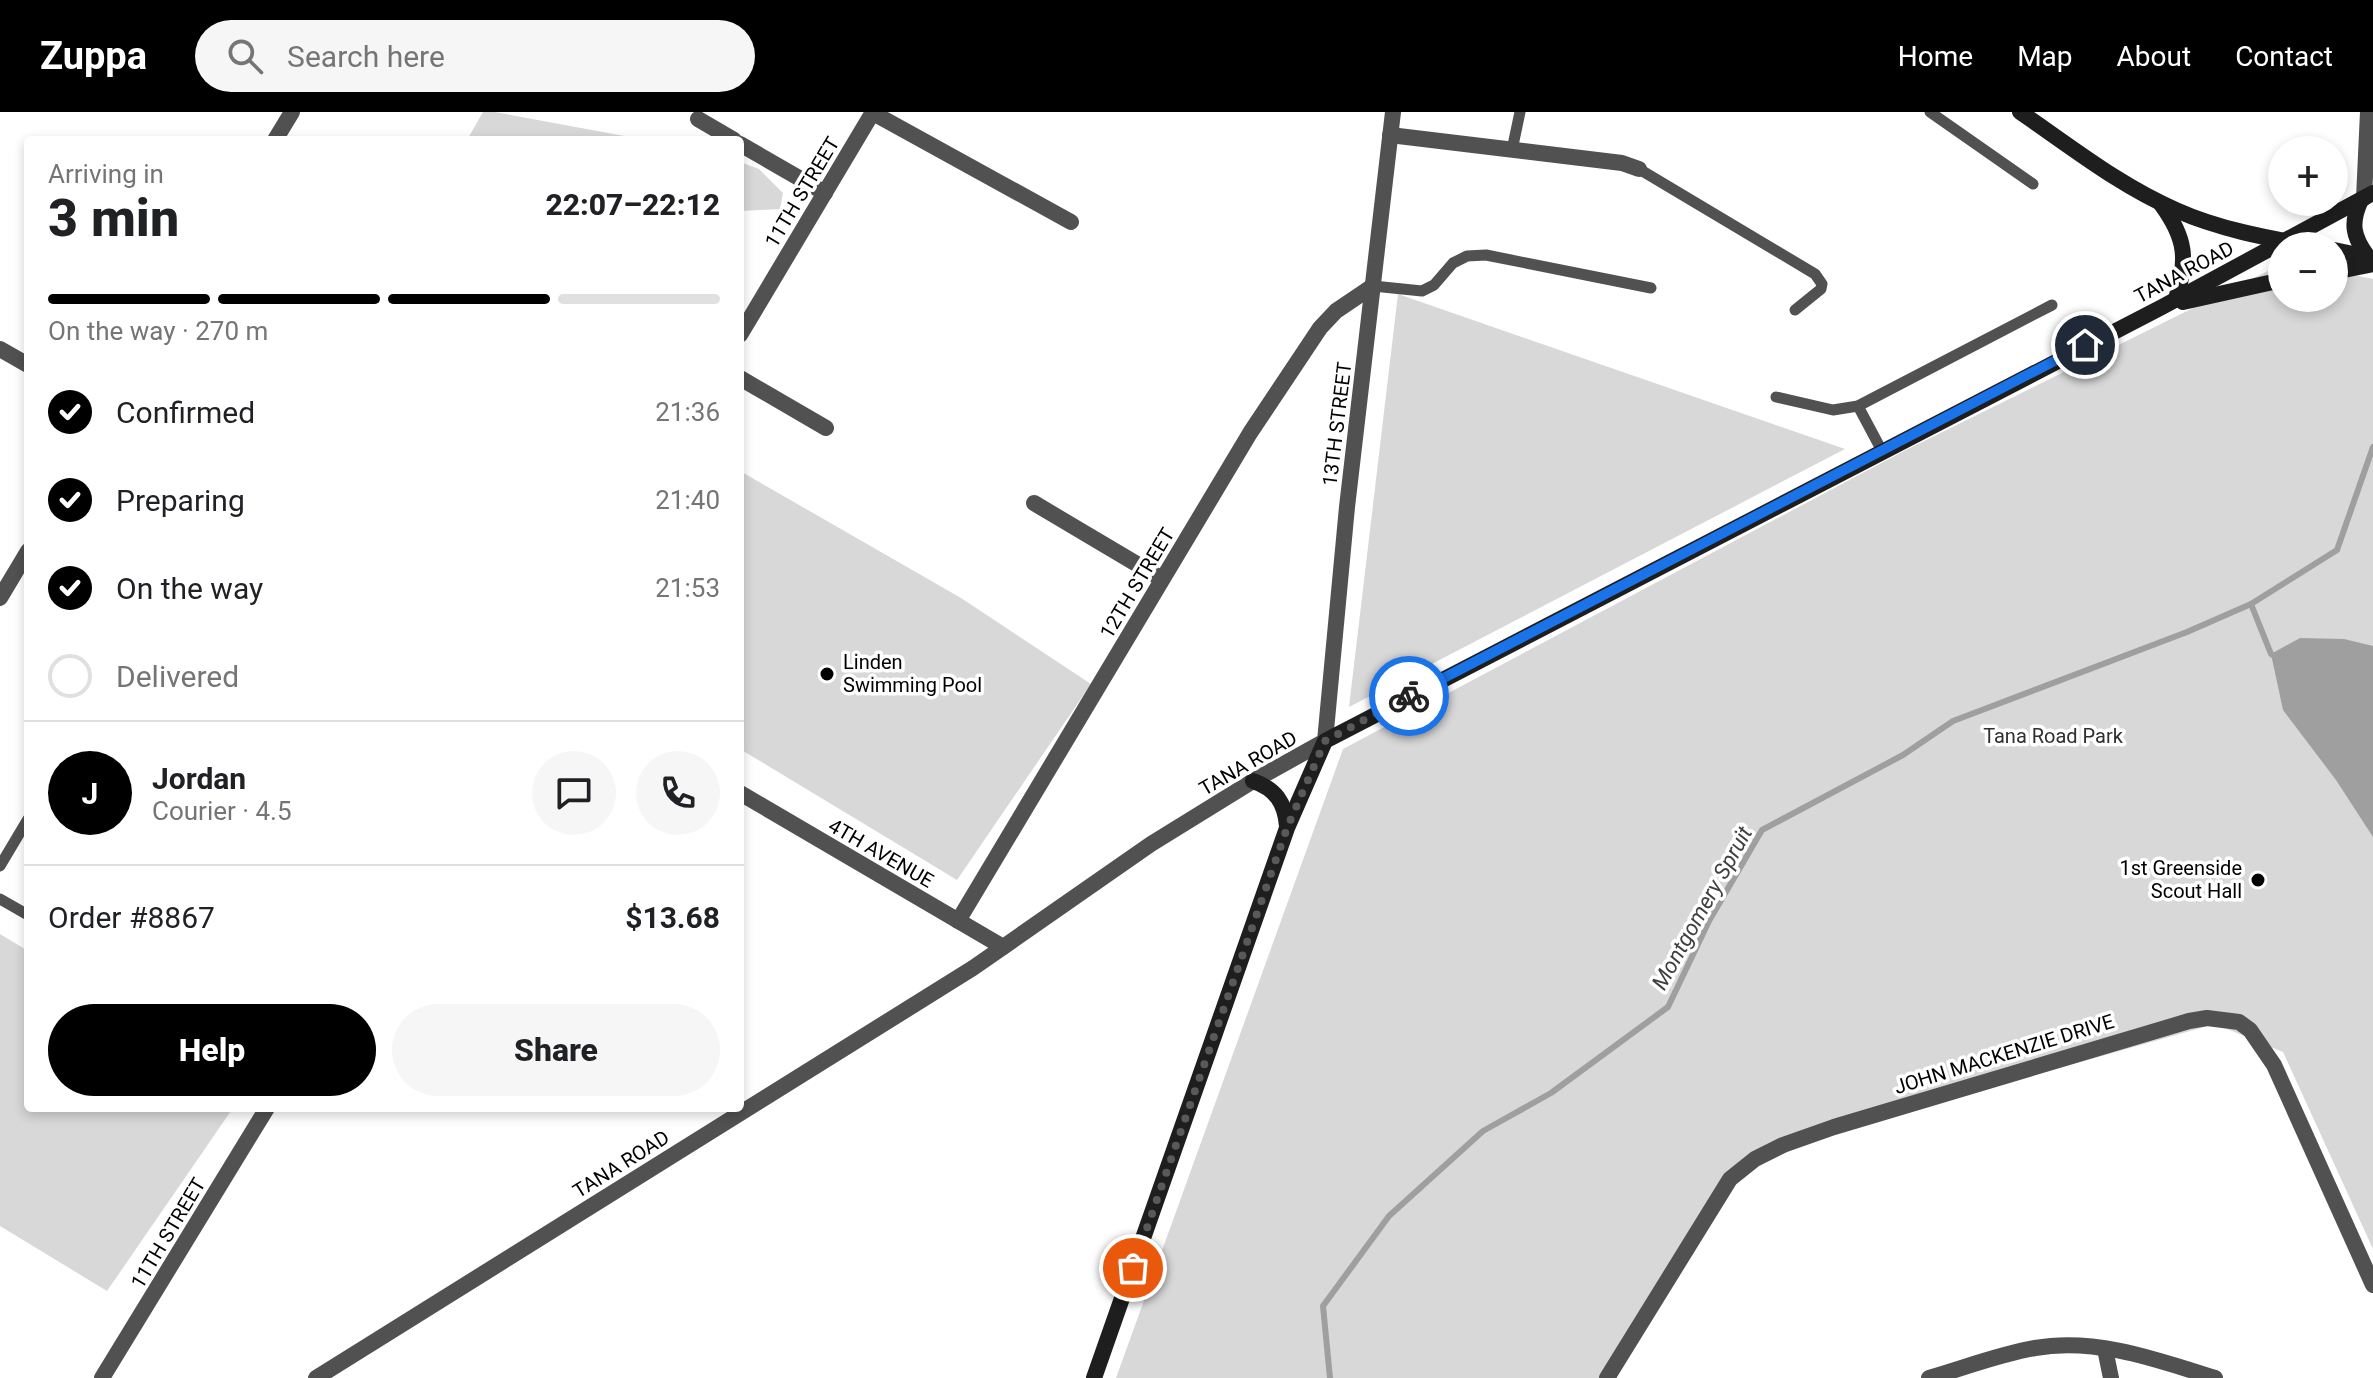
<!DOCTYPE html>
<meta charset="utf-8">
<style>
body{margin:0;font-family:Roboto,sans-serif;background:#f6f6f6;color:#202124;height:100vh;display:flex;flex-direction:column;font-size:30px;white-space:nowrap}
*{box-sizing:border-box;margin:0}
p{font-size:26px;color:#757577}
.icon{flex:none;width:44px;height:44px;fill:none;stroke:currentColor;stroke-width:2;stroke-linecap:round;stroke-linejoin:round}
.map{position:relative;flex:1;overflow:hidden}
.side{position:absolute;left:24px;top:24px;width:720px;height:976px;display:flex;flex-direction:column;background:#fff;border-radius:8px;box-shadow:0 4px 12px #0003}
.side>*{flex:none}
.fabs{position:absolute;left:2268px;top:24px;display:grid;gap:16px}
.fabs a{display:grid;place-items:center;width:80px;height:80px;border-radius:50%;background:#fff;box-shadow:0 4px 12px #0003;font-size:40px}
.pin{position:absolute;display:grid;place-items:center;width:68px;height:68px;color:#fff;margin:-34px;border:4px solid #fff;border-radius:50%;box-shadow:0 2px 8px #0007}
.courier{position:absolute;display:grid;place-items:center;width:80px;height:80px;margin:-40px;border:6px solid #1a73e8;border-radius:50%;background:#fff;color:#222;box-shadow:0 2px 10px #0007}
.overview em{font-style:normal;font-weight:800}
.overview div{display:flex;flex-direction:column-reverse}
.overview{display:flex;align-items:center;justify-content:space-between;height:136px;padding:0 24px}
h1{font-size:52px;font-weight:800;line-height:60px}
.bar{display:grid;grid-template-columns:repeat(4,1fr);gap:12px 8px;align-content:center;height:96px;padding:0 24px}
.bar i{height:10px;border-radius:6px;background:#e0e0e0}
.bar .current{background:#000}
.bar p{grid-column:span 4}
.line{display:flex;align-items:center;gap:20px;padding:0 24px;border-top:2px solid #e0e0e0}
.line div{flex:1}
.round{display:grid;place-items:center;flex:none;width:84px;height:84px;border-radius:42px;background:#f6f6f6}
ol{padding:0 24px;list-style:none}
li{display:flex;align-items:center;gap:24px;height:88px}
li p{margin-inline-start:auto}
li .icon{padding:8px;border-radius:50%;background:#000;color:#fff;stroke-width:4}
li:last-child{color:#757577}
li i{width:44px;height:44px;border:4px solid #e0e0e0;border-radius:50%}
.cta{display:flex;gap:16px;margin-top:auto;padding:16px 24px}
.cta a{flex:1;height:92px;border-radius:48px;background:#000;color:#fff;font-size:32px;font-weight:800;line-height:92px;text-align:center}
.cta a+a{background:#f6f6f6;color:#202124}
header{display:flex;align-items:center;gap:48px;box-sizing:border-box;height:112px;padding:0 40px;background:#000;color:#fff}
header strong{font-size:38px}
nav{display:flex;gap:44px;margin-inline-start:auto;font-size:28px}
.search{width:560px;height:72px;background:#f6f6f6;display:flex;align-items:center;gap:20px;box-sizing:border-box;padding:0 28px;border-radius:44px;color:#757577;font-size:30px}
.map>svg:first-child{display:block}
.green{fill:#d8d8d8}
.water{fill:#9f9f9f}
.lines{fill:none;stroke-linecap:round;stroke-linejoin:round}
.stream{stroke:#9f9f9f;stroke-width:6}
.service{stroke:#515151;stroke-width:11}
.minor{stroke:#515151;stroke-width:16}
.secondary{stroke:#1e1e1e;stroke-width:16}
.done{stroke:#595959;stroke-width:8;stroke-dasharray:0 14.4}
.route{stroke:#1a73e8;stroke-width:10}
.poi-dot{fill:#000;stroke:#fff;stroke-width:3}
.labels{text-anchor:middle;dominant-baseline:central;stroke-width:7;stroke-linejoin:round;paint-order:stroke}
.street-label{font-size:20px;fill:#000;stroke:#fff}
.poi-label{font-size:20px;fill:#000;stroke:#fff;text-anchor:start}
.park-label{font-size:20px;fill:#2f2f2f;stroke:#fff}
.water-label{font-size:22px;font-style:italic;fill:#404040;stroke:#fff}
</style>
<header>
<strong>Zuppa</strong>
<div class="search"><svg class="icon" aria-label="search" viewBox="0 0 24 24"><circle cx="10" cy="10" r="6"/><path d="M15 15l6 6"/></svg>Search here</div>
<nav><a>Home</a><a>Map</a><a>About</a><a>Contact</a></nav>
</header>
<div class="map">
<svg width="2373" height="1266" viewBox="0 0 2373 1266">
<rect width="100%" height="100%" fill="#fff"/>
<g class="green">
<path d="M483,0H495L646,28H467Z"/>
<path d="M740,50L759,57L783,81L780,97L740,99Z"/>
<path d="M2282,152V186H2334V159L2373,167V1137L2283,940L2215,912L1791,1032L1731,1071L1616,1266H1116L1343,637L1904,339Z"/>
<path d="M1398,182L1845,337L1349,595Z"/>
<path d="M740,359L961,486L1091,572L957,768L740,637Z"/>
<path d="M0,822L28,839V996H233L107,1179L0,1114Z"/>
</g>
<path class="water" d="M2300,526L2344,527L2373,534V725L2336,668L2283,598L2271,542Z"/>
<g class="lines">
<g class="stream">
<path d="M2276,545L2271,542L2251,492L2337,438L2373,335"/>
<path d="M1330,1266L1323,1194L1389,1104L1483,1019L1551,981L1668,895L1709,809L1762,718L1903,643L1953,609L2187,520L2251,492"/>
</g>
<g class="service">
<path d="M1930,0L2033,72"/>
<path d="M1512,38L1520,0"/>
<path d="M1639,57L1815,162L1822,172L1821,177L1795,198"/>
<path d="M1373,174L1422,179L1434,173L1453,151L1467,144L1486,143L1651,176"/>
<path d="M1776,285L1833,298L1858,294L2052,193"/>
<path d="M1858,294L1882,339"/>
<path d="M0,754L28,707"/>
<path d="M0,787L28,803"/>
</g>
<g class="minor">
<path d="M873,1L1071,110"/>
<path d="M698,7L734,28"/>
<path d="M1390,23L1622,51L1639,57"/>
<path d="M275,28L292,0"/>
<path d="M740,32L825,81"/>
<path d="M2364,86L2368,0"/>
<path d="M740,223L873,0"/>
<path d="M0,237L28,253"/>
<path d="M740,266L826,316"/>
<path d="M1034,391L1162,467"/>
<path d="M0,486L28,439"/>
<path d="M740,681L1003,835"/>
<path d="M958,809L1250,321L1320,216L1336,199L1373,174"/>
<path d="M2105,1237L2111,1266"/>
<path d="M102,1266L267,996"/>
<path d="M316,1266L973,856L1151,732L1253,669L1325,629L1347,395L1393,0"/>
<path d="M1607,1266L1730,1067L1755,1047L1783,1033L1834,1015L2189,909L2207,906L2239,910L2250,918L2274,953L2373,1173"/>
<path d="M1929,1266C1964,1256 2000,1242 2035,1236C2095,1225 2158,1248 2215,1266"/>
</g>
<g class="secondary">
<path d="M2020,0C2070,34 2120,74 2176,98C2218,117 2267,126 2312,134"/>
<path d="M2361,88C2350,111 2353,125 2368,145"/>
<path d="M2161,92C2186,126 2188,147 2176,187"/>
<path d="M2334,138L2372,146"/>
<path d="M2334,160L2373,152"/>
<path d="M2183,190L2282,168"/>
<path d="M1253,669C1276,677 1285,691 1287,714"/>
<path d="M1094,1266L1287,716L1325,629L2162,195L2373,81"/>
</g>
</g>
<g class="lines">
<path class="done" d="M1133,1156L1287,716L1325,629L1409,584"/>
<path class="route" d="M1409,584L2085,233"/>
</g>
<g class="poi-dot">
<circle cx="827" cy="562" r="8"/>
<circle cx="2258" cy="768" r="8"/>
</g>
<g class="labels">
<g class="street-label">
<text transform="translate(802 80) rotate(-59)">11TH STREET</text>
<text transform="translate(2184 160) rotate(-28)">TANA ROAD</text>
<text transform="translate(1337 312) rotate(-83)">13TH STREET</text>
<text transform="translate(1137 471) rotate(-59)">12TH STREET</text>
<text transform="translate(1248 651) rotate(-30)">TANA ROAD</text>
<text transform="translate(881 741) rotate(30)">4TH AVENUE</text>
<text transform="translate(2004 942) rotate(-17)">JOHN MACKENZIE DRIVE</text>
<text transform="translate(621 1052) rotate(-32)">TANA ROAD</text>
<text transform="translate(168 1121) rotate(-59)">11TH STREET</text>
</g>
<g class="poi-label">
<text x="843" y="550">Linden<tspan x="843" dy="23">Swimming Pool</tspan></text>
<text x="2242" y="756" text-anchor="end">1st Greenside<tspan x="2242" dy="23">Scout Hall</tspan></text>
</g>
<g class="park-label">
<text x="2053" y="624">Tana Road Park</text>
</g>
<g class="water-label">
<text transform="translate(1702 796) rotate(-61)">Montgomery Spruit</text>
</g>
</g>
</svg>
<div class="fabs">
<a>+</a>
<a>−</a>
</div>
<div class="pin" style="left:1133px;top:1156px;background:#ea580c"><svg class="icon" aria-label="bag" viewBox="0 0 24 24"><path d="M5 8h14l-1 12H6zM9 8a3 3 0 0 1 6 0"/></svg></div>
<div class="pin" style="left:2085px;top:233px;background:#1f2937"><svg class="icon" aria-label="home" viewBox="0 0 24 24"><path d="M3 11l9-7 9 7M6 9v11h12V9"/></svg></div>
<div class="courier" style="left:1409px;top:584px"><svg class="icon" aria-label="bike" viewBox="0 0 24 24"><circle cx="6" cy="16" r="4"/><circle cx="18" cy="16" r="4"/><path d="M6 16l4-8h5l3 8M10 8l3 8H6M13 5h3"/></svg></div>
<section class="side">
<div class="overview"><div><h1>3 min</h1><p>Arriving in</p></div><em>22:07–22:12</em></div>
<div class="bar"><i class="current"></i><i class="current"></i><i class="current"></i><i></i><p>On the way · 270 m</p></div>
<ol>
<li><svg class="icon" aria-label="check" viewBox="0 0 24 24"><path d="M5 12l5 5 9-10"/></svg>Confirmed<p>21:36</p></li>
<li><svg class="icon" aria-label="check" viewBox="0 0 24 24"><path d="M5 12l5 5 9-10"/></svg>Preparing<p>21:40</p></li>
<li><svg class="icon" aria-label="check" viewBox="0 0 24 24"><path d="M5 12l5 5 9-10"/></svg>On the way<p>21:53</p></li>
<li><i></i>Delivered</li>
</ol>
<div class="line" style="height:144px"><b class="round" style="background:#000;color:#fff">J</b><div><b>Jordan</b><p>Courier · 4.5</p></div><a class="round"><svg class="icon" aria-label="chat" viewBox="0 0 24 24"><path d="M4 5h16v11H9l-5 4z"/></svg></a><a class="round"><svg class="icon" aria-label="phone" viewBox="0 0 24 24"><path d="M5 4h4l2 5-3 2q2 4 5 5l2-3 5 2v4C11 20 4 13 5 4z"/></svg></a></div>
<div class="line" style="height:104px"><div>Order #8867</div><b>$13.68</b></div>
<div class="cta"><a>Help</a><a>Share</a></div>
</section>
</div>
